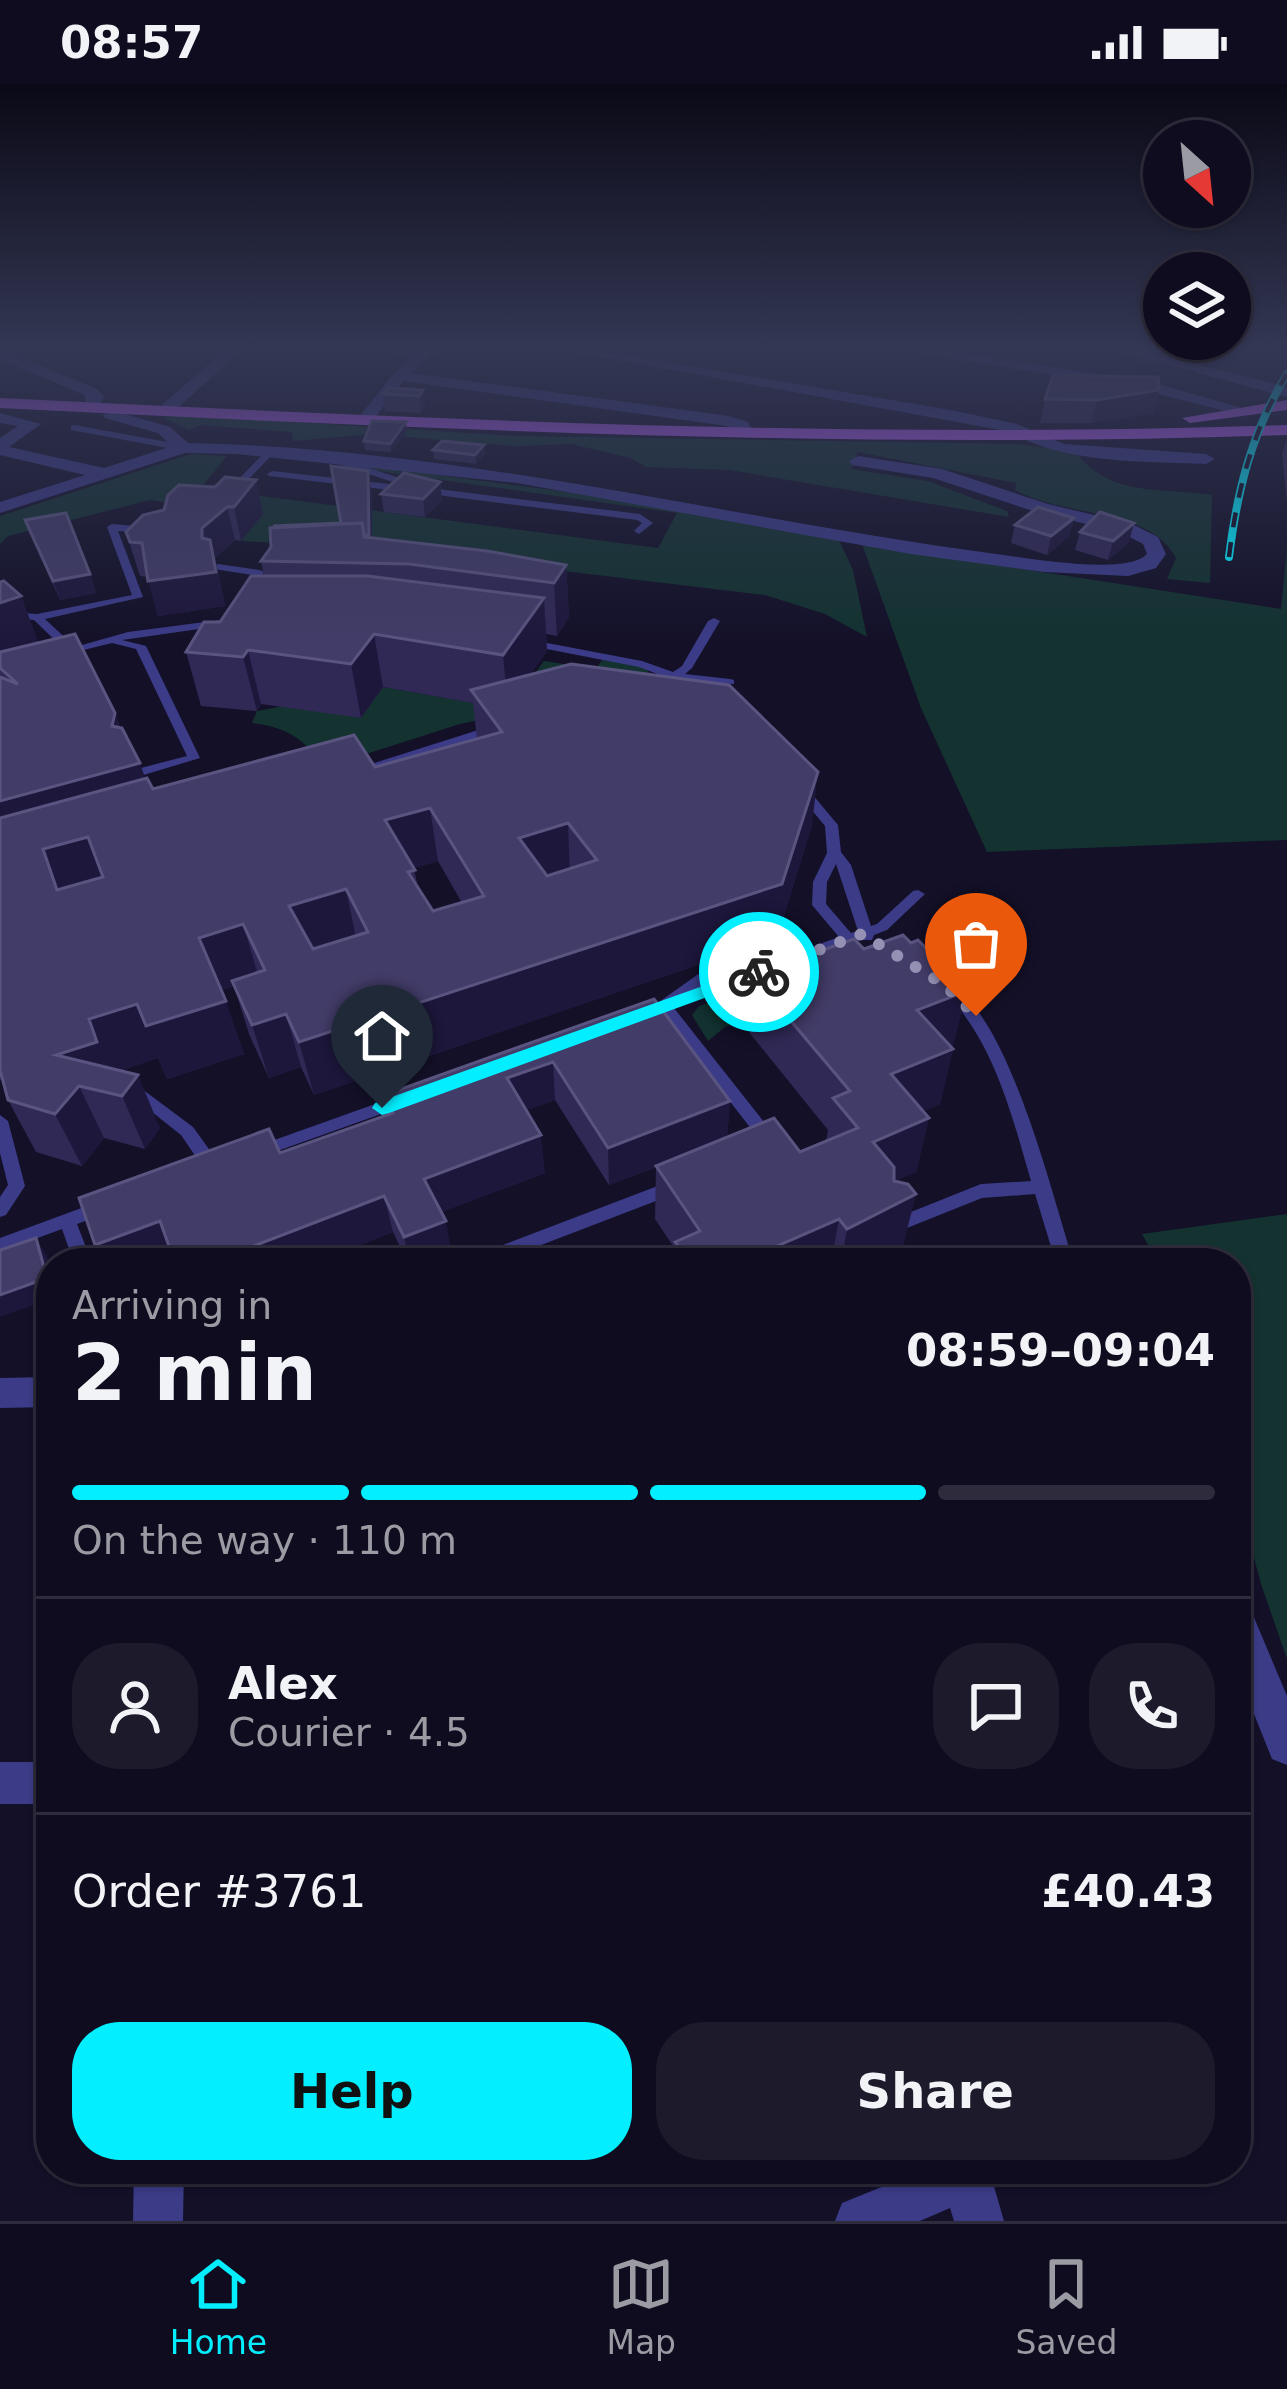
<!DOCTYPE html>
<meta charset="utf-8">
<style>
body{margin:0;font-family:"DejaVu Sans",sans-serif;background:#1c1a2b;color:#f1f3f6;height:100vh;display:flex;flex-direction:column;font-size:45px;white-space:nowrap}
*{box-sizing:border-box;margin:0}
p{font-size:39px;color:#9b9ba4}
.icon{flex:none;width:66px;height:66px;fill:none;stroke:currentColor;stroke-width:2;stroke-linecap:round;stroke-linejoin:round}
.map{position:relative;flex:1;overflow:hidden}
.details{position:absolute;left:36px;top:1164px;width:1215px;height:936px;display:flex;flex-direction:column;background:#0e0c1e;border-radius:48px;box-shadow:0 3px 9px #0004,0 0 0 3px #2e2c3c}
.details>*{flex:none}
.needle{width:78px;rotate:153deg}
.tools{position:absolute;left:1143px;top:36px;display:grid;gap:24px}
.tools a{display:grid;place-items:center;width:108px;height:108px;border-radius:50%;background:#0e0c1e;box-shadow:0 3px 9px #0004,0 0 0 3px #2e2c3c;font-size:60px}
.pin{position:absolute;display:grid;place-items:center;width:102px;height:102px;color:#fff;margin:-123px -51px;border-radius:50% 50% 50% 0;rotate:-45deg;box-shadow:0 0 12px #0007}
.pin .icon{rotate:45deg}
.courier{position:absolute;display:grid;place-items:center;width:120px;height:120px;margin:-60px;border:9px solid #03eeff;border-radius:50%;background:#fff;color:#222;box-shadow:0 3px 15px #0007}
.overview em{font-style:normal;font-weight:700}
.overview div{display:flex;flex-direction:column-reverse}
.overview{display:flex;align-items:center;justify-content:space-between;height:204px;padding:0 36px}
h1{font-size:78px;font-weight:700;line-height:90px}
.bar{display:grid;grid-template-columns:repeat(4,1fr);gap:18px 12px;align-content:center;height:144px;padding:0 36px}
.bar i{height:15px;border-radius:9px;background:#2e2c3c}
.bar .on{background:#03eeff}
.bar p{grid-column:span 4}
.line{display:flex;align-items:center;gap:30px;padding:0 36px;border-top:3px solid #2e2c3c}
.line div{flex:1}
.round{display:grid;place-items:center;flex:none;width:126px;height:126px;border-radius:48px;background:#1c1a2b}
.button{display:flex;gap:24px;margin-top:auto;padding:24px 36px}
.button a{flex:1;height:138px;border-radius:48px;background:#03eeff;color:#111;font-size:48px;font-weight:700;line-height:138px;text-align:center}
.button a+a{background:#1c1a2b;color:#f1f3f6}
.status{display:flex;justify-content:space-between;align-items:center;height:84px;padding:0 60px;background:#0e0c1e;direction:ltr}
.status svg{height:33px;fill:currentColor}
.tab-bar{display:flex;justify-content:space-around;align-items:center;height:168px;border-top:3px solid #2e2c3c;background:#0e0c1e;font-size:33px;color:#9b9ba4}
.tab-bar a{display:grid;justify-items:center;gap:6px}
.tab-bar .on{color:#03eeff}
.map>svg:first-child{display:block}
.green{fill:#133230}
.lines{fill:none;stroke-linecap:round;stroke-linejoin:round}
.service{fill:#3b3b87;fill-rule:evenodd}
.minor{fill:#3b3b87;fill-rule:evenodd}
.tertiary{fill:#3b3b87;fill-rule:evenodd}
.primary{fill:#bd5eff;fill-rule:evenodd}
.rail-casing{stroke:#03eeff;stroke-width:8}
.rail{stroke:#131028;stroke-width:4.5;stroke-dasharray:15;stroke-linecap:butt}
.wall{fill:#302956;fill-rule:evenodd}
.shaded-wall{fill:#1d173c}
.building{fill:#423c68;stroke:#5a5480;stroke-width:3;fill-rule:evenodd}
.route{fill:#03eeff}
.done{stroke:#9491b4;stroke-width:12;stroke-dasharray:0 21.6}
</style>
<div class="status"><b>08:57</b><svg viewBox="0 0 49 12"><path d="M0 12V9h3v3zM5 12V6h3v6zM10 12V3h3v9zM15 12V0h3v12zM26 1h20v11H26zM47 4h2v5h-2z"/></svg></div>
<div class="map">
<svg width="1287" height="2137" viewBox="0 0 1287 2137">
<rect width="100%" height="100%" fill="#131028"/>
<g class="green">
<path d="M166,330L514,352L1016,360L1075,367C1110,414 1159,403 1212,411L1210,499L1167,495L1176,474C1148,422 1065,434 1015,406L1016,399L858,368L851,385L928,397L1007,427L1009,433L730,386L646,383L631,374L572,360L514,362L374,350L293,357L292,348L201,341L189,346L164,334Z"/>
<path d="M191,370L227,372L201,404L658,464L677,429L378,387L353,380L635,417L838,454L853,486L867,553L825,530L765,511L364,463L241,457L251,445L190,422L150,416L8,452L0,460V432Z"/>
<path d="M862,460L1281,525L1287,464V756L987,768L921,624Z"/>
<path d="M602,576L642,580L652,592L592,612L460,640L341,678L329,689C306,657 291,644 252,639L257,627L383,603L508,625L544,577L596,585Z"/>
<path d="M829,876L826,905L725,943L708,957L692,931L699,922Z"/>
<path d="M1287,1130V1575L1261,1500L1236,1406V1179H1158L1142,1150Z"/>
</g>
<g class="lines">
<g class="service">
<path d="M364,261H377L421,273L417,275Z"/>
<path d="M74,341L184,361L189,364L184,367L71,346V342Z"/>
<path d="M266,367L274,369L239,405H233V401Z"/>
<path d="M335,373L430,404L640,430L653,439L639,450L634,447L642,439L637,436L429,410L332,378V374Z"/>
<path d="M272,387L398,401L403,404L398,407L269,392L267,390Z"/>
<path d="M112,440L147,443L152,446L147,449L118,447L143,513L45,535L75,563L128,548L220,536L226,539L220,542L122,556L146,562L200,674L137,693L133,692V686L187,672L136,565L112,559L59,572V568L65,566L34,536L8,534L3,531L8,528L37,530L132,511L107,443Z"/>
<path d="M218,480L260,486L265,489L260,492L214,485V481Z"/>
<path d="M714,534L720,537L692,584L685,590L730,595L734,596V600L676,596L658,607L652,603L665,593L639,583L526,561L520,558L526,555L642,577L673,588L682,582L708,537Z"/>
<path d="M494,641L500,645L498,648L356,691L352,692L346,688Z"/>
<path d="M802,703L807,704L838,741L841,768L851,781L871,842L877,840L913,807L918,806L925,810L887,846L874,851L872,856H861L674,924L775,1052L777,1056L769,1062L763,1060L661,929L639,936L631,931L634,927L659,918L697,891L728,877L749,872H763L775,876L839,853L812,821L813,798L827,769L825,742L796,707ZM836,780L858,847L851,849L826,820L827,798ZM749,881L760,882L699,904L723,890Z"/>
<path d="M950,900C1010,934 1052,1112 1074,1179H1056L1035,1110L982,1114L892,1150L886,1148L883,1143L886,1138L981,1100L1031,1097C1015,1042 1000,982 967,935C960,924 950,915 943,905Z"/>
<path d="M134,999L193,1043L219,1079L221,1084L219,1089H207L181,1051L128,1009L126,1005L128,1001Z"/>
<path d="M406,1009L412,1011L414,1015L412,1019L255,1075L249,1073L247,1069L249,1065Z"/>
<path d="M0,1031L8,1037L25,1102L6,1131L0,1133V1113L8,1101L0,1069Z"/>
<path d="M676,1095L682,1097L684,1102L682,1107L494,1179H466L469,1174Z"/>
<path d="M106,1115L112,1117L115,1122L112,1127L77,1140L92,1179H74L62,1145L0,1168V1154Z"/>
</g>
<g class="minor">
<path d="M231,261H247L174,327H162V321Z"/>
<path d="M425,261H441L411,289L729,332L748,338L754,349L746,354L727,342L403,297L370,340H358L356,337L394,289Z"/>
<path d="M536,261H567L956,327L1017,340L1064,360L1206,370L1215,375L1206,380C1136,377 1068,380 1006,347Z"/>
<path d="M1155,261H1171L1152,277H1142V271Z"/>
<path d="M0,265L97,305L104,313L100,321L86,324L85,311L0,275Z"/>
<path d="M111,326L170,343L188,359C461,364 727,434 996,470C1027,474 1127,492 1147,470L1143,460L1120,448L1036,428L933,394L852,381L849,377L858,372L942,385L1048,420L1132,440L1158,453L1166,470L1156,484L1128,492L1044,488L911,470L517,399L236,370L185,369L0,429V418L85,391L0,371V354L18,342L0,339V329L41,340L9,363L104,384L172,362L158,349L105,334L103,331Z"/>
<path d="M51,1293V1323L0,1324V1294Z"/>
<path d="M1236,1519L1250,1524L1287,1612V1681L1272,1675L1236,1585Z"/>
<rect x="0" y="1678" width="51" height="42"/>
<path d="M134,2085H184L183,2137H133Z"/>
<path d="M926,2085H989L1004,2137H954L950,2124L920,2137H835L842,2119Z"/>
</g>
<g class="tertiary">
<path d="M875,261H909L1152,298L1245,325L1237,330L1151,308Z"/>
<path d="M1097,261H1120L1287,303V313Z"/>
</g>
<g class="primary">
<path d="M0,314C429,335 857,356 1287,341V351C857,366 429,345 0,324Z"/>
<path d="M1287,316V326L1190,339L1182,334Z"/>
</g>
<g class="rail-casing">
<path id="rail" d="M1229,473C1237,407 1252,347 1287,290"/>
</g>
<use href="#rail" class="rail"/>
</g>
<g class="wall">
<path d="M423,306L425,323L421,329L385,327L383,310Z"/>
<path d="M1159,306L1153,329L1091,339H1040L1045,315Z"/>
<path d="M407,347L391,368L365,366L364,357Z"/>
<path d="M1287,354V420L1282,369Z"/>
<path d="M484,361L485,370L476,380L434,375L433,366Z"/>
<path d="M368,387L372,412V454L566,481L569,533L557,552L546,550L547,567L531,590L812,741L777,854L314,1011L301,983L269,994L249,950L234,902L221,906L244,970L167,995L158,974L119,986L160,1044L145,1065L104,1054L82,1082L36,1068L8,1016L2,995L0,996V498L21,512L38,559L115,629L120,643L145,695L153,705L375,683L477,655L473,619L383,603L361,634L261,620L257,627L201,622L186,568L220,538L264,492L261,477L341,439ZM438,777L462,819L433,827L418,804L414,784Z"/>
<path d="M256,396L263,430L241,457L235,456L215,474L225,522L158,532L148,493L140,492L126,448L164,426Z"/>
<path d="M440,398L442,416L425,433L384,428L381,410Z"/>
<path d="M1074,434L1069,452L1047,471L1011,459L1015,441Z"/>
<path d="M25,436L90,490L96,509L60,516Z"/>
<path d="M1080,448L1129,458L1108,476L1075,466Z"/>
<path d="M752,891L953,962L951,963L953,965L940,1020L923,1027L929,1034L916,1088L894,1097L903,1162L871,1179H674L675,1165L655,1135L656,1083L609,1101L555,1016L526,1026L545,1089L441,1128L452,1173L438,1179H408L393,1148L315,1179H175L173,1175L162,1179H105L95,1161L280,1069L388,1030L384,1011L654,915L730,1017L727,1053L800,1068L826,1057L828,1046L748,947Z"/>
</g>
<g class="shaded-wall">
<path d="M423,306L425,323L421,329L419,312Z"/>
<path d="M1159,306L1153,329L1091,339L1097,316Z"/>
<path d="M406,338L407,347L391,368L390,360Z"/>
<path d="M484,361L485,370L476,380L475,371Z"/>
<path d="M368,387L372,412V476L369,451Z"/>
<path d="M256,396L263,430L241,457L234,423Z"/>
<path d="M440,398L442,416L425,433L423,415Z"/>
<path d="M227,423L235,456L215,474L225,522L158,532L148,497L202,454V444Z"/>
<path d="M1074,434L1069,452L1047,471L1051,452Z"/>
<path d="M1134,439L1129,458L1108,476L1113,457Z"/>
<path d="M566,481L569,533L557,552L554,499Z"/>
<path d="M90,490L96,509L60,516L53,497Z"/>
<path d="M21,512L41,565L0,580V519Z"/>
<path d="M544,514L547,567L508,625L503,571Z"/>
<path d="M374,550L383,603L361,634L351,580Z"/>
<path d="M248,566L261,620L257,627L243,573Z"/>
<path d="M115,629L132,681L140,679L158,732L0,777V717L112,642Z"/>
<path d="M818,688L812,741L777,854L314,1011L299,958Z"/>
<path d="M430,724L438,777L395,790L385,736Z"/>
<path d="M568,739L570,793L523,808L519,754Z"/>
<path d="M88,753L109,807L57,806L43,765Z"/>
<path d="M346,805L357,859L303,876L289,822Z"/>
<path d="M243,840L259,894L217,907L199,854Z"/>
<path d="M967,907L953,962L905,981L917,926Z"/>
<path d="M226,917L244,970L167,995L158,974L79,1002L104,1054L82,1082L55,1030L56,971L89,935L137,920Z"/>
<path d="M286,930L301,983L269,994L252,941Z"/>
<path d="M953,965L940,1020L880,1045L891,990Z"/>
<path d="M553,978L555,1016L511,1032L507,994Z"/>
<path d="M138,991L160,1044L145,1065L122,1012Z"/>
<path d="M730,1017L727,1055L609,1101L608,1064Z"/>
<path d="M929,1034L916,1088L862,1111L873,1058Z"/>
<path d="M541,1051L545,1089L431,1132L424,1095Z"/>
<path d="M916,1110L903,1162L871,1179H841L847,1145Z"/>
<path d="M384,1112L393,1148L315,1179H209Z"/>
<path d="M839,1135L831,1179H738Z"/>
<path d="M160,1137L177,1173L162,1179H105L95,1161Z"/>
<path d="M446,1137L452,1173L438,1179H410L404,1153Z"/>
<path d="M36,1154L47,1172L51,1188V1215L0,1233V1211Z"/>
</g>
<g class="building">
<path d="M1053,291L1158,293L1159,306L1097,316L1045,315Z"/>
<path d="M388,304L423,306L419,312L383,310Z"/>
<path d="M372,337L406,338L390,360L364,357Z"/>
<path d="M442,357L484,361L475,371L433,366Z"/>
<path d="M331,382L368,387L369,451H364L362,439L276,444L275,442L341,439Z"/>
<path d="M404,389L440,398L423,415L381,410Z"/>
<path d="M225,393L256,396L234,423H227L202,444V454L210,456L216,488L148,497L142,459L130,458L126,448L143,431L164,426L168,411L179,401L215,403Z"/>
<path d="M1038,423L1074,434L1051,452L1015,441Z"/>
<path d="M1100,428L1134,439L1113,457L1080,448Z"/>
<path d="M66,429L90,490L53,497L25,436Z"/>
<path d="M362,439L364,453L487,467L566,481L554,499L409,480L261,477L271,463L270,444Z"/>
<path d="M251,492H368L544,514L503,571L374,550L351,580L248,566L243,573L186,568L204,538H220Z"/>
<path d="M4,497L21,512L0,519V498Z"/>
<path d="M75,550L115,629L112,642L122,644L140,679L0,717V593L18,600L0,584V568Z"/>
<path d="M571,580L729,601L818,688L782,800L299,958L286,930L252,941L232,897L265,886L243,840L199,854L226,917L146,942L137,920L89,935L97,958L56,971L138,991L122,1012L79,1002L55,1030L8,1016L0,986V734L147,694L153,705L354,651L375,683L502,648L471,606ZM430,724L484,812L433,827L408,788L415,786L385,736ZM568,739L597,776L547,792L519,754ZM88,753L103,793L57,806L43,765ZM346,805L368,848L313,865L289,822Z"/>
<path d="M903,851L911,859L918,856L967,907L917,926L953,965L891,990L929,1034L873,1058L894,1083V1097L908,1100L916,1110L847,1145L839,1135L738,1179H692L675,1158L700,1147L656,1082L774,1034L800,1068L858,1044L833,1014L850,1007L752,891L854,855L864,865Z"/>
<path d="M654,915L730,1017L608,1064L553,978L507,994L541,1051L424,1095L446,1137L404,1153L384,1112L209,1179H175L160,1137L95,1161L79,1114L269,1045L280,1069L393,1029L384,1011Z"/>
<path d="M36,1154L47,1194L0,1211V1166Z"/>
</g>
<linearGradient id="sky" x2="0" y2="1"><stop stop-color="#0a0916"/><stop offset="0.47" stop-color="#333753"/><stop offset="1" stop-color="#333753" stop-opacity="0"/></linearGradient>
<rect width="1287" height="560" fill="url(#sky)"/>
<path class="route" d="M759,882L768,888L765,892L389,1029L382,1031L372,1024L375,1019Z"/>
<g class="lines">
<path class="done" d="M759,888L862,850L945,901L976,932"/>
</g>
</svg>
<div class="tools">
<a><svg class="needle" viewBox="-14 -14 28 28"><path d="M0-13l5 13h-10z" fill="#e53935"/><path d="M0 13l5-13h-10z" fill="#9b9ba4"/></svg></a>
<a><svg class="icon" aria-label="layers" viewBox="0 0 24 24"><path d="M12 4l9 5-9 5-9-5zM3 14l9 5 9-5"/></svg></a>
</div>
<div class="pin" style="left:976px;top:932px;background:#ea580c"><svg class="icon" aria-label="bag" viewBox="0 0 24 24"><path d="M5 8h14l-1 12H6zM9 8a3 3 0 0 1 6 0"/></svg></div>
<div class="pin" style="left:382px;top:1024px;background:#1f2937"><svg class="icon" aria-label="home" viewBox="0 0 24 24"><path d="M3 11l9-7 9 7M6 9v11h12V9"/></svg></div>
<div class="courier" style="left:759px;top:888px"><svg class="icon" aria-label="bike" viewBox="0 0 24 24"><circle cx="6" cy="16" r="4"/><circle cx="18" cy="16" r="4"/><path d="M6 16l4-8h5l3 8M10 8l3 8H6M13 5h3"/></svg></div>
<section class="details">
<div class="overview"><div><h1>2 min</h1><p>Arriving in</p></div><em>08:59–09:04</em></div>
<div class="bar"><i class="on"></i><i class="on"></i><i class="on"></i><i></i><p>On the way · 110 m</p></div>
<div class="line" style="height:216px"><a class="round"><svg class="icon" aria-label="person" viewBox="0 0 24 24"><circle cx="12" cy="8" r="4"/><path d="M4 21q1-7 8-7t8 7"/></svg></a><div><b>Alex</b><p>Courier · 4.5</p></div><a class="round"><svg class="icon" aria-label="chat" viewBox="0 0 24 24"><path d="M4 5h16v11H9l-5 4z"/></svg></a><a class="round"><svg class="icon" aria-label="phone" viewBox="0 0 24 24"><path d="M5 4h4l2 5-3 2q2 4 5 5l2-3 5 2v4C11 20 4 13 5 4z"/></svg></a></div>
<div class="line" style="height:156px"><div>Order #3761</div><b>£40.43</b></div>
<div class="button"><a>Help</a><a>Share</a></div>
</section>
</div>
<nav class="tab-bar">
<a class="on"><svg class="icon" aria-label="home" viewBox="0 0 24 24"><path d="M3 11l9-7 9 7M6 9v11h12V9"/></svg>Home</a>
<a><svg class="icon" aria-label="map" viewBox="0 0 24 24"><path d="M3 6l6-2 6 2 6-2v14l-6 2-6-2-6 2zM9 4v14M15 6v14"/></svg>Map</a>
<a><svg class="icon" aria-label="saved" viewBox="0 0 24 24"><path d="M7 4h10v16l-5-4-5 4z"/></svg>Saved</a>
</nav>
